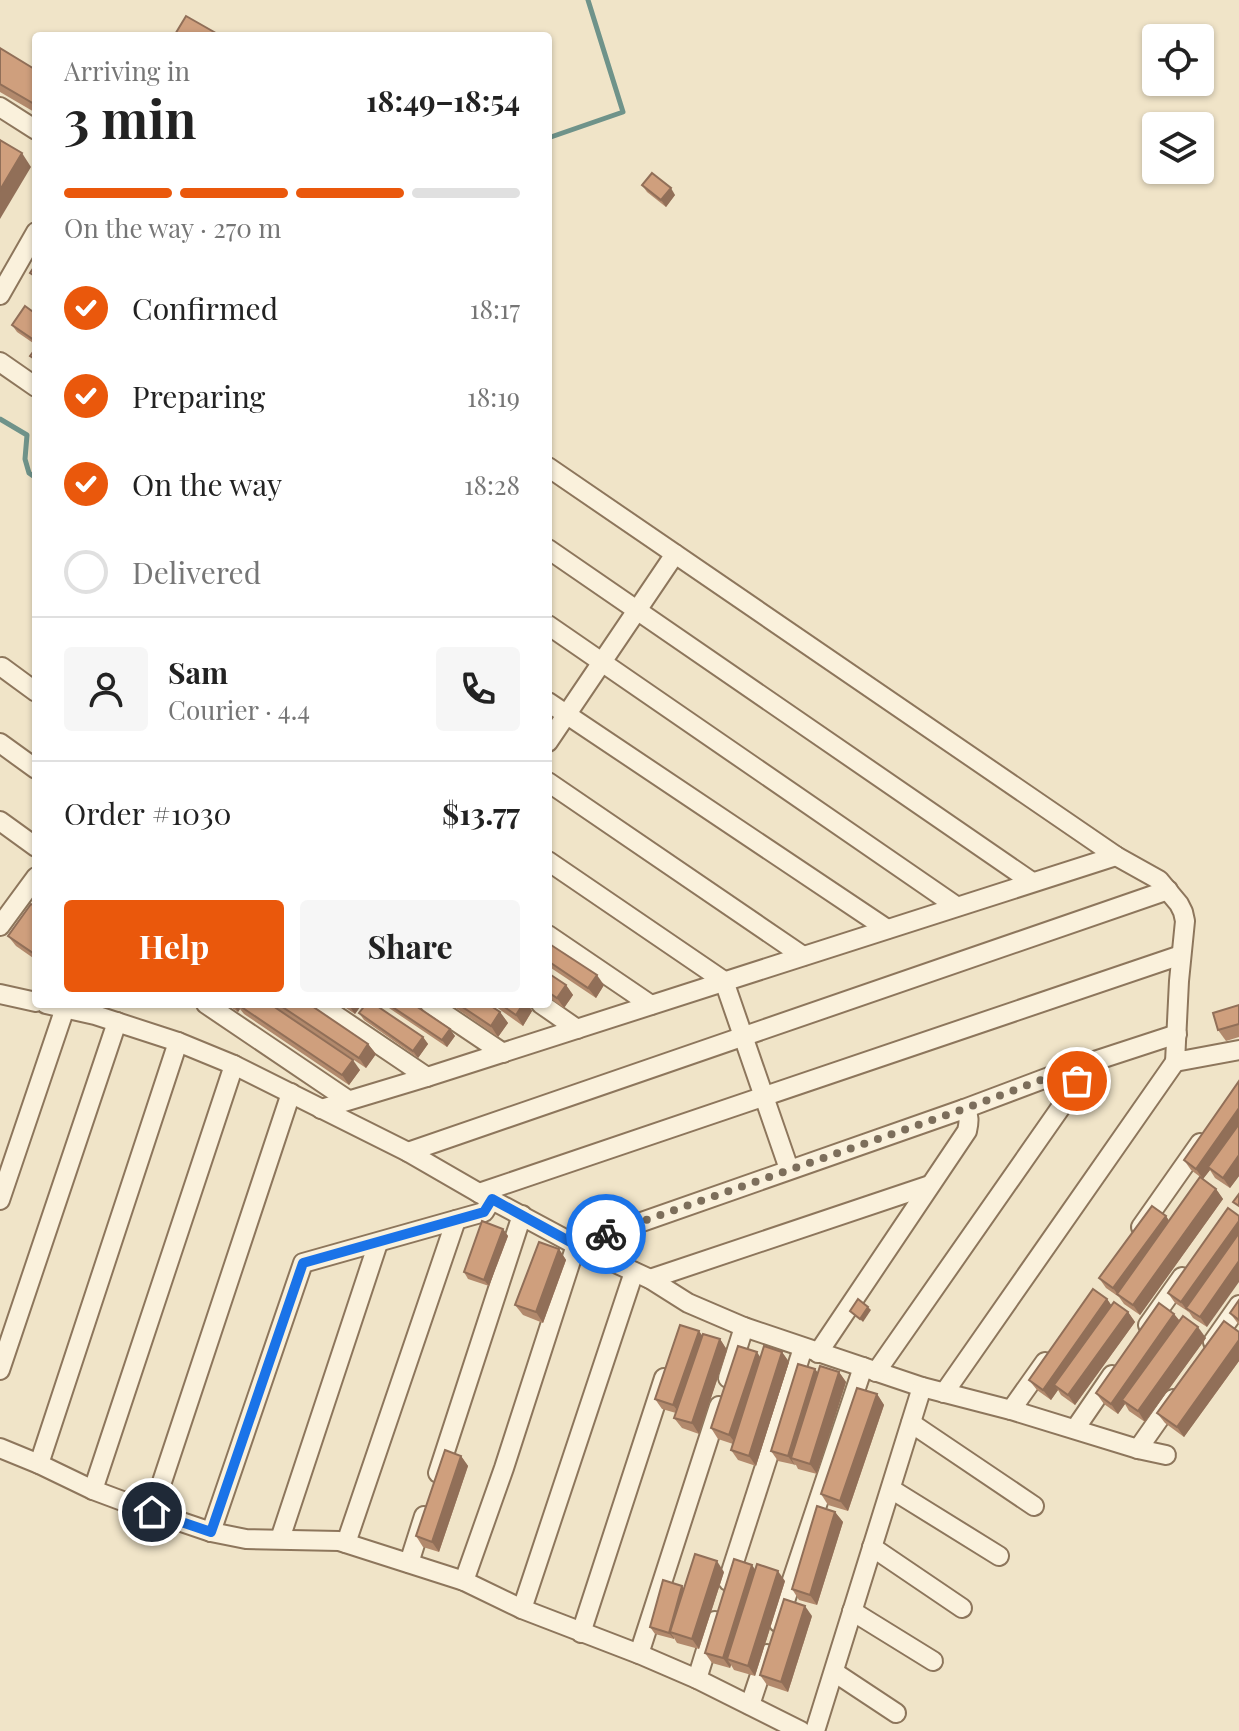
<!DOCTYPE html>
<meta charset="utf-8">
<style>
body{margin:0;font-family:"Playfair Display",serif;background:#f6f6f6;color:#222;height:100vh;display:flex;flex-direction:column;font-size:30px;white-space:nowrap}
*{box-sizing:border-box;margin:0}
p{font-size:26px;color:#767676}
.icon{flex:none;width:44px;height:44px;fill:none;stroke:currentColor;stroke-width:2;stroke-linecap:round;stroke-linejoin:round}
.map{position:relative;flex:1;overflow:hidden}
.details{position:absolute;left:32px;top:32px;width:520px;height:976px;display:flex;flex-direction:column;background:#fff;border-radius:8px;box-shadow:0 2px 6px #0004}
.details>*{flex:none}
.tools{position:absolute;left:1142px;top:24px;display:grid;gap:16px}
.tools a{display:grid;place-items:center;width:72px;height:72px;border-radius:8px;background:#fff;box-shadow:0 2px 6px #0004;font-size:40px}
.pin{position:absolute;display:grid;place-items:center;width:68px;height:68px;color:#fff;margin:-34px;border:4px solid #fff;border-radius:50%;box-shadow:0 2px 8px #0007}
.courier{position:absolute;display:grid;place-items:center;width:80px;height:80px;margin:-40px;border:6px solid #1a73e8;border-radius:50%;background:#fff;color:#222;box-shadow:0 2px 10px #0007}
.overview em{font-style:normal;font-weight:700}
.overview div{display:flex;flex-direction:column-reverse}
.overview{display:flex;align-items:center;justify-content:space-between;height:136px;padding:0 32px}
h1{font-size:52px;font-weight:700;line-height:60px}
.bar{display:grid;grid-template-columns:repeat(4,1fr);gap:12px 8px;align-content:center;height:96px;padding:0 32px}
.bar i{height:10px;border-radius:6px;background:#e0e0e0}
.bar .active{background:#ea580c}
.bar p{grid-column:span 4}
.line{display:flex;align-items:center;gap:20px;padding:0 32px;border-top:2px solid #e0e0e0}
.line div{flex:1}
.round{display:grid;place-items:center;flex:none;width:84px;height:84px;border-radius:8px;background:#f6f6f6}
ol{padding:0 32px;list-style:none}
li{display:flex;align-items:center;gap:24px;height:88px}
li p{margin-inline-start:auto}
li .icon{padding:8px;border-radius:50%;background:#ea580c;color:#fff;stroke-width:4}
li:last-child{color:#767676}
li i{width:44px;height:44px;border:4px solid #e0e0e0;border-radius:50%}
.button{display:flex;gap:16px;margin-top:auto;padding:16px 32px}
.button a{flex:1;height:92px;border-radius:8px;background:#ea580c;color:#fff;font-size:32px;font-weight:700;line-height:92px;text-align:center}
.button a+a{background:#f6f6f6;color:#222}
.map>svg:first-child{display:block}
.lines{fill:none;stroke-linecap:round;stroke-linejoin:round}
.stream{stroke:#6f938a;stroke-width:5}
.minor-casing{stroke:#8d765c;stroke-width:22}
.minor{stroke:#faf1dc;stroke-width:18}
.wall{fill:#b2896c}
.shaded-wall{fill:#916f58}
.building{fill:#cf9f7d;stroke:#916f58;stroke-width:2}
.done{stroke:#7c6e5b;stroke-width:8;stroke-dasharray:0 14.4}
.route{stroke:#1a73e8;stroke-width:10}
</style>
<div class="map">
<svg width="1239" height="1731" viewBox="0 0 1239 1731">
<rect width="100%" height="100%" fill="#f0e4c8"/>
<g class="lines">
<g class="stream">
<path d="M548,138L623,112L588,0"/>
<path d="M0,419L27,435L25,459L29,473L36,478"/>
</g>
<g class="minor-casing">
<g id="minor">
<path d="M0,107L36,130"/>
<path d="M0,295L36,232"/>
<path d="M0,362L36,387"/>
<path d="M548,467L1116,856L1159,880L1179,904L1183,912L1185,921L1179,981L1175,1062L1239,1050"/>
<path d="M548,549L1032,882"/>
<path d="M548,625L956,906"/>
<path d="M2,667L36,692"/>
<path d="M548,702L887,929"/>
<path d="M548,742L675,554"/>
<path d="M0,743L36,769"/>
<path d="M548,782L803,956"/>
<path d="M0,821L36,847"/>
<path d="M548,861L724,981L789,1169"/>
<path d="M0,926L36,877"/>
<path d="M548,935L651,1005"/>
<path d="M0,994L36,1002"/>
<path d="M46,1004L95,1015L178,1042L234,1065L408,1152L479,1193L576,1245L650,1279L688,1303L744,1327L922,1387L1011,1410L1138,1449L1173,1399"/>
<path d="M206,1004L348,1100"/>
<path d="M319,1004L427,1077"/>
<path d="M430,1004L503,1053"/>
<path d="M541,1004L577,1029"/>
<path d="M1073,1068L1177,1034"/>
<path d="M321,1109L427,1077L1116,856"/>
<path d="M408,1152L1168,890"/>
<path d="M479,1193L1181,955"/>
<path d="M0,1200L65,1008"/>
<path d="M1141,1227L1200,1143"/>
<path d="M650,1279L930,1185"/>
<path d="M1148,1325L1182,1277"/>
<path d="M1213,1342L1239,1305"/>
<path d="M0,1370L117,1022"/>
<path d="M876,1372L1075,1087C1077,1079 1076,1075 1073,1068L964,1109"/>
<path d="M728,1378L744,1327"/>
<path d="M944,1393L1175,1062"/>
<path d="M1011,1410L1045,1362"/>
<path d="M911,1423L1034,1506"/>
<path d="M1075,1429L1112,1375"/>
<path d="M0,1448L39,1464L93,1490L152,1512L211,1532L246,1539L339,1541L464,1581L522,1609L639,1654L697,1679L801,1731"/>
<path d="M1138,1449L1166,1455"/>
<path d="M39,1464L178,1042"/>
<path d="M438,1473L522,1215"/>
<path d="M891,1489L999,1556"/>
<path d="M93,1490L234,1065"/>
<path d="M152,1512L291,1093"/>
<path d="M211,1532L303,1263L484,1212L492,1199"/>
<path d="M280,1539L378,1243"/>
<path d="M346,1543L456,1220"/>
<path d="M872,1547L962,1608"/>
<path d="M409,1563L424,1516"/>
<path d="M464,1581L504,1468L576,1245L964,1109C970,1115 969,1122 967,1131L818,1353"/>
<path d="M728,1581L803,1348"/>
<path d="M522,1609L634,1272"/>
<path d="M852,1611L933,1661"/>
<path d="M778,1622L863,1367"/>
<path d="M581,1633L664,1378"/>
<path d="M639,1654L719,1406"/>
<path d="M834,1672L896,1713"/>
<path d="M697,1679L715,1621"/>
<path d="M750,1705L767,1654"/>
<path d="M815,1731L922,1387"/>
</g>
</g>
<use href="#minor" class="minor"/>
</g>
<g class="wall">
<path d="M0,48L36,70V113L0,92Z"/>
<path d="M642,185L675,195L666,207L647,192Z"/>
<path d="M36,314V345L17,332L12,325Z"/>
<path d="M36,907V960L16,946L8,936Z"/>
<path d="M548,943L604,985L596,998L548,966Z"/>
<path d="M548,973L566,985L573,995L564,1008L548,997Z"/>
<path d="M226,1004H270L360,1070L349,1085L244,1014L240,1009L238,1012Z"/>
<path d="M270,1004H309L368,1044L376,1054L366,1068Z"/>
<path d="M340,1004H362L355,1014Z"/>
<path d="M383,1004H413L455,1036L447,1047Z"/>
<path d="M450,1004H488L500,1012L508,1023L498,1037Z"/>
<path d="M492,1004H528L532,1011L523,1026Z"/>
<path d="M1239,1005V1037L1226,1041L1218,1030Z"/>
<path d="M359,1013L423,1037L428,1044L418,1058L364,1020Z"/>
<path d="M1239,1081V1176L1230,1188L1215,1178L1210,1170L1203,1179L1191,1170L1184,1160Z"/>
<path d="M1216,1189L1223,1199L1140,1315L1124,1304L1119,1297L1106,1288L1099,1278L1166,1216L1169,1221Z"/>
<path d="M1228,1208L1207,1327L1193,1318L1189,1312L1175,1303L1168,1293Z"/>
<path d="M503,1229L508,1236L489,1286L468,1279L464,1272Z"/>
<path d="M559,1249L566,1260L543,1323L523,1315L515,1305Z"/>
<path d="M1107,1299L1111,1305L1128,1312L1135,1322L1075,1405L1061,1395L1058,1390L1051,1400L1037,1390L1029,1380Z"/>
<path d="M1239,1300V1325L1230,1313Z"/>
<path d="M1174,1314L1180,1321L1206,1338L1145,1422L1129,1411L1125,1404L1118,1414L1104,1404L1096,1393Z"/>
<path d="M699,1331L702,1336L720,1339L727,1350L699,1434L682,1428L674,1418L676,1413L662,1409L655,1399Z"/>
<path d="M1239,1332V1361L1184,1437L1165,1423L1157,1413Z"/>
<path d="M782,1352L789,1362L756,1466L738,1460L731,1450L733,1444L718,1439L711,1428L761,1357Z"/>
<path d="M815,1369L818,1373L839,1372L846,1382L817,1474L798,1469L796,1465L778,1461L771,1451Z"/>
<path d="M877,1394L884,1405L848,1511L828,1505L821,1494Z"/>
<path d="M461,1456L468,1466L439,1552L423,1547L416,1536Z"/>
<path d="M835,1512L843,1522L817,1605L799,1600L792,1589Z"/>
<path d="M755,1570L785,1581L755,1676L734,1670L731,1665L730,1668L712,1663L705,1653Z"/>
<path d="M724,1572L699,1649L677,1643L674,1638V1639L655,1634L650,1627L682,1586L684,1589Z"/>
<path d="M812,1616L788,1692L767,1685L760,1675Z"/>
</g>
<g class="shaded-wall">
<path d="M22,153L31,167L0,219V190Z"/>
<path d="M671,188L675,195L666,207L661,200Z"/>
<path d="M597,975L604,985L596,998L588,988Z"/>
<path d="M566,985L573,995L564,1008L557,998Z"/>
<path d="M233,1004H237L240,1009L238,1012Z"/>
<path d="M348,1004H362L355,1014Z"/>
<path d="M523,1004H528L532,1011L523,1026L516,1015Z"/>
<path d="M500,1012L508,1023L498,1037L491,1026Z"/>
<path d="M450,1029L455,1036L447,1047L442,1040Z"/>
<path d="M423,1037L428,1044L418,1058L413,1051Z"/>
<path d="M368,1044L376,1054L366,1068L359,1058Z"/>
<path d="M353,1060L360,1070L349,1085L342,1075Z"/>
<path d="M1239,1108V1128L1208,1167L1210,1170L1203,1179L1196,1169Z"/>
<path d="M1239,1155V1176L1230,1188L1223,1178Z"/>
<path d="M1216,1189L1223,1199L1140,1315L1133,1305Z"/>
<path d="M1166,1216L1173,1227L1118,1295L1113,1288Z"/>
<path d="M1239,1221V1241L1186,1308L1189,1313L1181,1302Z"/>
<path d="M503,1229L508,1236L489,1286L484,1280Z"/>
<path d="M559,1249L566,1260L543,1323L536,1312Z"/>
<path d="M1239,1261V1282L1207,1327L1200,1317Z"/>
<path d="M1107,1299L1114,1309L1054,1385L1058,1390L1051,1400L1043,1390Z"/>
<path d="M868,1307L871,1310L863,1322L860,1319Z"/>
<path d="M1128,1312L1135,1322L1075,1405L1068,1395Z"/>
<path d="M1174,1314L1182,1324L1122,1400L1125,1404L1118,1414L1111,1404Z"/>
<path d="M1198,1327L1206,1338L1145,1422L1138,1411Z"/>
<path d="M699,1331L706,1341L681,1415L673,1405Z"/>
<path d="M720,1339L727,1350L699,1434L692,1423Z"/>
<path d="M1239,1340V1361L1184,1437L1177,1427Z"/>
<path d="M757,1352L764,1363L737,1445L729,1435Z"/>
<path d="M782,1352L789,1362L756,1466L749,1456Z"/>
<path d="M815,1369L822,1379L791,1458L795,1466L788,1456Z"/>
<path d="M839,1372L846,1382L817,1474L810,1464Z"/>
<path d="M877,1394L884,1405L848,1511L840,1501Z"/>
<path d="M461,1456L468,1466L439,1552L432,1542Z"/>
<path d="M835,1512L843,1522L817,1605L810,1595Z"/>
<path d="M717,1561L724,1572L699,1649L692,1639Z"/>
<path d="M752,1565L759,1575L727,1659L731,1665L730,1668L723,1658Z"/>
<path d="M778,1571L785,1581L755,1676L748,1666Z"/>
<path d="M682,1586L687,1593L670,1632L674,1638V1639L669,1633Z"/>
<path d="M805,1606L812,1616L788,1692L781,1682Z"/>
</g>
<g class="building">
<path d="M186,16L221,36H174Z"/>
<path d="M0,48L36,70V105L0,84Z"/>
<path d="M0,140L22,153L0,190Z"/>
<path d="M652,173L671,188L661,200L642,185Z"/>
<path d="M36,264V277L30,273Z"/>
<path d="M25,306L36,314V336L34,340L12,325Z"/>
<path d="M36,348V360L30,356Z"/>
<path d="M31,904L36,907V955L8,936Z"/>
<path d="M548,943L597,975L588,988L548,961Z"/>
<path d="M548,973L566,985L557,998L548,992Z"/>
<path d="M237,1004H270L353,1060L342,1075Z"/>
<path d="M278,1004H309L368,1044L359,1058Z"/>
<path d="M366,1004H374L423,1037L413,1051L359,1013Z"/>
<path d="M388,1004H413L450,1029L442,1040Z"/>
<path d="M458,1004H488L500,1012L491,1026Z"/>
<path d="M500,1004H523L516,1015Z"/>
<path d="M1239,1005V1024L1218,1030L1213,1013Z"/>
<path d="M1239,1081V1108L1196,1169L1184,1160Z"/>
<path d="M1239,1124V1155L1223,1178L1208,1167Z"/>
<path d="M1200,1177L1216,1189L1133,1305L1117,1294Z"/>
<path d="M1239,1194V1206L1233,1202Z"/>
<path d="M1152,1206L1166,1216L1113,1288L1099,1278Z"/>
<path d="M1228,1208L1239,1216V1221L1181,1302L1168,1293Z"/>
<path d="M482,1221L503,1229L484,1280L464,1272Z"/>
<path d="M1239,1233V1261L1200,1317L1186,1308Z"/>
<path d="M539,1242L559,1249L536,1312L515,1305Z"/>
<path d="M1093,1289L1107,1299L1043,1390L1029,1380Z"/>
<path d="M858,1299L868,1307L860,1319L850,1311Z"/>
<path d="M1239,1300V1320L1230,1313Z"/>
<path d="M1114,1302L1128,1312L1068,1395L1054,1385Z"/>
<path d="M1159,1303L1174,1314L1111,1404L1096,1393Z"/>
<path d="M1183,1316L1198,1327L1138,1411L1122,1400Z"/>
<path d="M1224,1321L1239,1332V1340L1177,1427L1157,1413Z"/>
<path d="M680,1325L699,1331L673,1405L655,1399Z"/>
<path d="M703,1334L720,1339L692,1423L674,1418Z"/>
<path d="M738,1346L757,1352L729,1435L711,1428Z"/>
<path d="M764,1346L782,1352L749,1456L731,1450Z"/>
<path d="M798,1364L815,1369L788,1456L771,1451Z"/>
<path d="M820,1366L839,1372L810,1464L791,1458Z"/>
<path d="M857,1388L877,1394L840,1501L821,1494Z"/>
<path d="M445,1450L461,1456L432,1542L416,1536Z"/>
<path d="M817,1506L835,1512L810,1595L792,1589Z"/>
<path d="M695,1554L717,1561L692,1639L670,1632Z"/>
<path d="M734,1559L752,1565L723,1658L705,1653Z"/>
<path d="M757,1564L778,1571L748,1666L727,1659Z"/>
<path d="M663,1580L682,1586L669,1633L650,1627Z"/>
<path d="M784,1599L805,1606L781,1682L760,1675Z"/>
</g>
<g class="lines">
<path class="done" d="M606,1234L964,1109L1073,1068L1077,1081"/>
<path class="route" d="M152,1512L211,1532L303,1263L484,1212L492,1199L576,1245L606,1234"/>
</g>
</svg>
<div class="tools">
<a><svg class="icon" aria-label="locate" viewBox="0 0 24 24"><circle cx="12" cy="12" r="6"/><path d="M12 2v4M12 18v4M2 12h4M18 12h4"/></svg></a>
<a><svg class="icon" aria-label="layers" viewBox="0 0 24 24"><path d="M12 4l9 5-9 5-9-5zM3 14l9 5 9-5"/></svg></a>
</div>
<div class="pin" style="left:1077px;top:1081px;background:#ea580c"><svg class="icon" aria-label="bag" viewBox="0 0 24 24"><path d="M5 8h14l-1 12H6zM9 8a3 3 0 0 1 6 0"/></svg></div>
<div class="pin" style="left:152px;top:1512px;background:#1f2937"><svg class="icon" aria-label="home" viewBox="0 0 24 24"><path d="M3 11l9-7 9 7M6 9v11h12V9"/></svg></div>
<div class="courier" style="left:606px;top:1234px"><svg class="icon" aria-label="bike" viewBox="0 0 24 24"><circle cx="6" cy="16" r="4"/><circle cx="18" cy="16" r="4"/><path d="M6 16l4-8h5l3 8M10 8l3 8H6M13 5h3"/></svg></div>
<section class="details">
<div class="overview"><div><h1>3 min</h1><p>Arriving in</p></div><em>18:49–18:54</em></div>
<div class="bar"><i class="active"></i><i class="active"></i><i class="active"></i><i></i><p>On the way · 270 m</p></div>
<ol>
<li><svg class="icon" aria-label="check" viewBox="0 0 24 24"><path d="M5 12l5 5 9-10"/></svg>Confirmed<p>18:17</p></li>
<li><svg class="icon" aria-label="check" viewBox="0 0 24 24"><path d="M5 12l5 5 9-10"/></svg>Preparing<p>18:19</p></li>
<li><svg class="icon" aria-label="check" viewBox="0 0 24 24"><path d="M5 12l5 5 9-10"/></svg>On the way<p>18:28</p></li>
<li><i></i>Delivered</li>
</ol>
<div class="line" style="height:144px"><a class="round"><svg class="icon" aria-label="person" viewBox="0 0 24 24"><circle cx="12" cy="8" r="4"/><path d="M4 21q1-7 8-7t8 7"/></svg></a><div><b>Sam</b><p>Courier · 4.4</p></div><a class="round"><svg class="icon" aria-label="phone" viewBox="0 0 24 24"><path d="M5 4h4l2 5-3 2q2 4 5 5l2-3 5 2v4C11 20 4 13 5 4z"/></svg></a></div>
<div class="line" style="height:104px"><div>Order #1030</div><b>$13.77</b></div>
<div class="button"><a>Help</a><a>Share</a></div>
</section>
</div>
